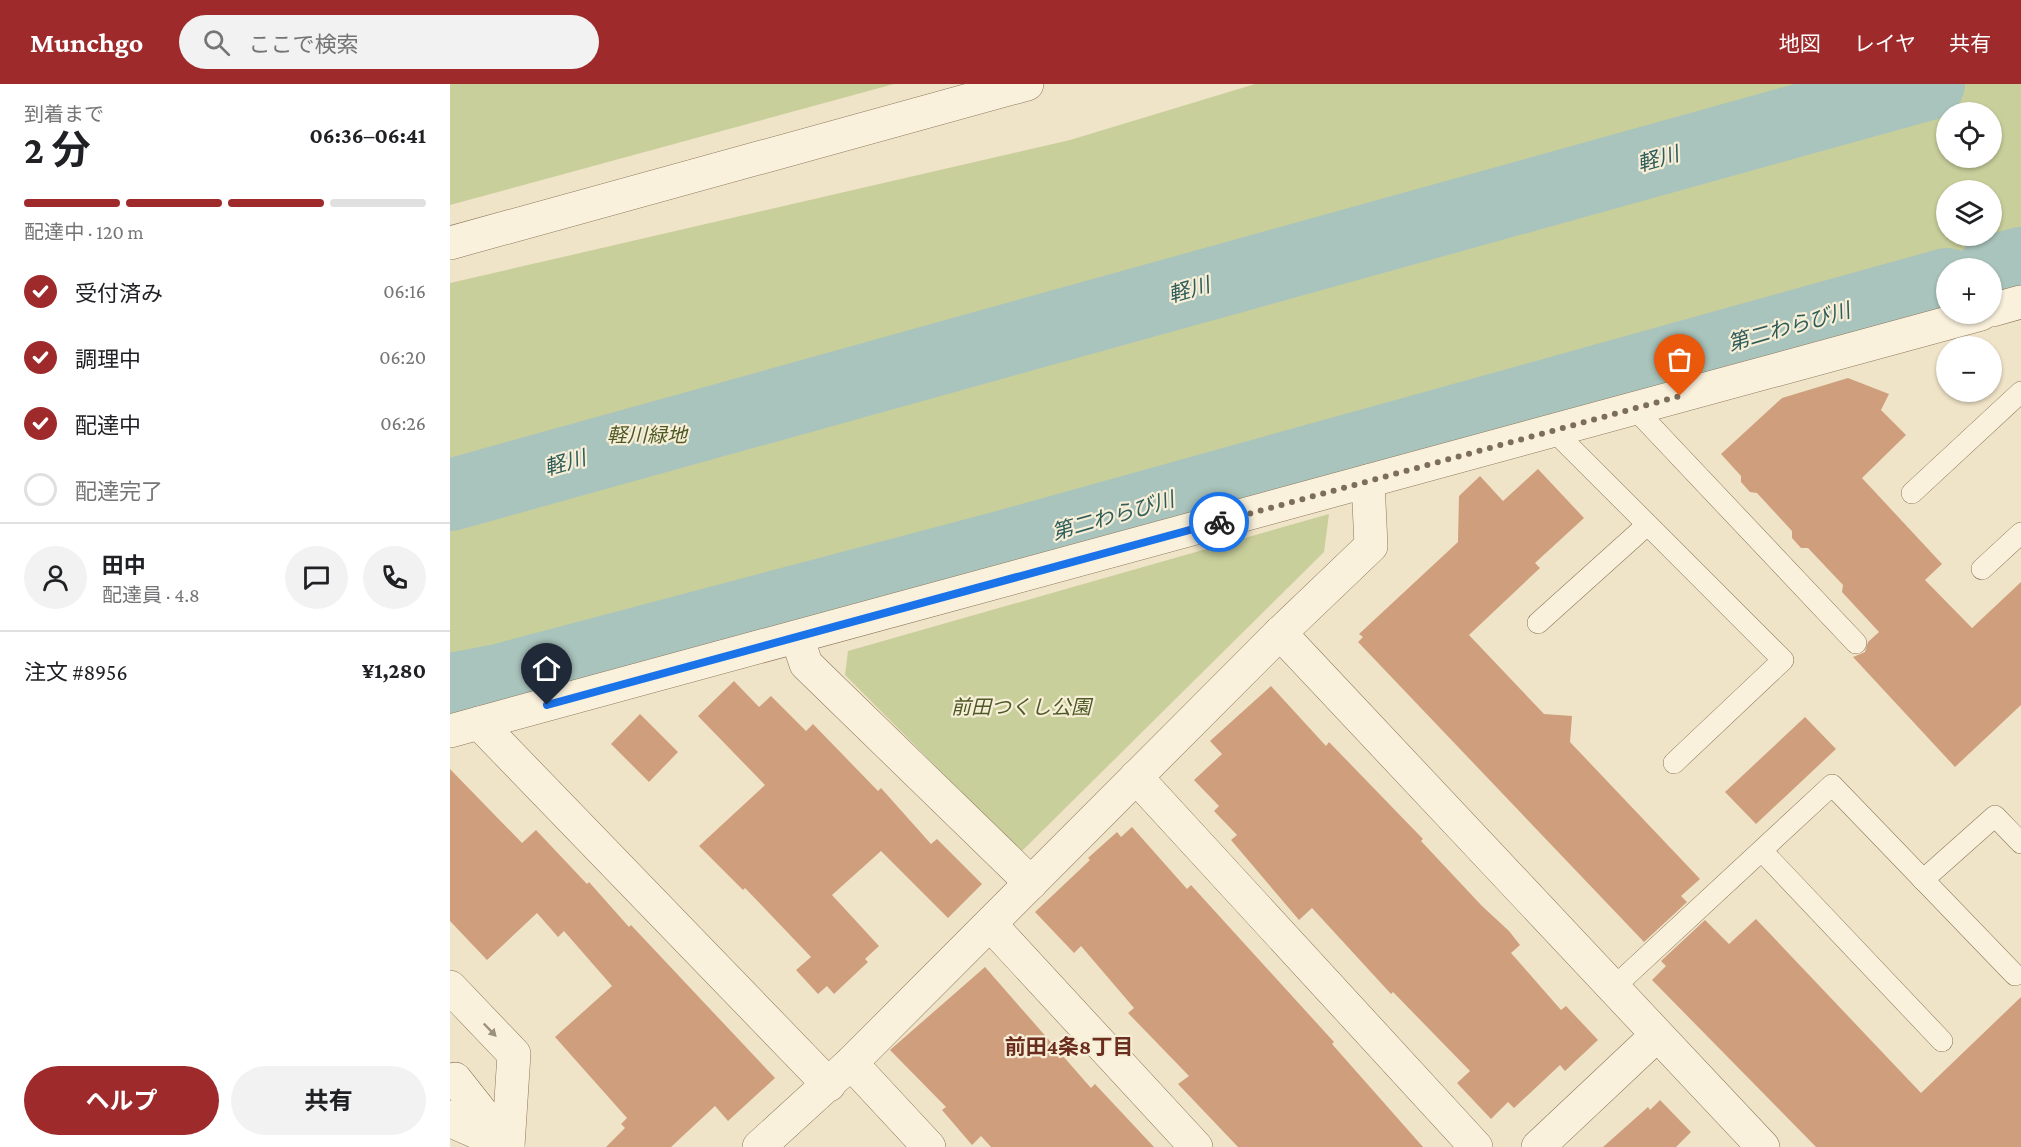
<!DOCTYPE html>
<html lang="ja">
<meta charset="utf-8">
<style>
body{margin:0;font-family:"Crimson Pro","Noto Sans JP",serif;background:#f2f2f2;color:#202124;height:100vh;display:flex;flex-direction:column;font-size:22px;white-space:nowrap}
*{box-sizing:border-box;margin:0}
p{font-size:20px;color:#757577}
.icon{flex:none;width:33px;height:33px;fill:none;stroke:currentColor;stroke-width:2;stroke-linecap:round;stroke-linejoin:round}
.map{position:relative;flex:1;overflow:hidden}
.details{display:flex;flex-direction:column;background:#fff;width:450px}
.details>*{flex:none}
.buttons{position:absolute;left:1486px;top:18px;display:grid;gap:12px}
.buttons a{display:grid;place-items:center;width:66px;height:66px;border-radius:50%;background:#fff;box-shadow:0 2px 4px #0004;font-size:30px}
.pin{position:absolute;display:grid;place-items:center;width:51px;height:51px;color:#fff;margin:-62px -26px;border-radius:50% 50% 50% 0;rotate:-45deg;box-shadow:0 0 6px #0007}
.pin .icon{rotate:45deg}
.courier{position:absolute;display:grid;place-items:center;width:60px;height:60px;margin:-30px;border:4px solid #1a73e8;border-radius:50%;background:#fff;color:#222;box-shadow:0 2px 8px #0007}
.headline em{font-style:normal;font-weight:700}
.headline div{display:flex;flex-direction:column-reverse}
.headline{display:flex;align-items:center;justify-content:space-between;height:102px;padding:0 24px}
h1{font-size:39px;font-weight:700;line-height:45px}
.bar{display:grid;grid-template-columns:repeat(4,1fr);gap:9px 6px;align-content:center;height:72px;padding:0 24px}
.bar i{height:8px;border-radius:4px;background:#e0e0e0}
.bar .current{background:#9e2a2b}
.bar p{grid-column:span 4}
.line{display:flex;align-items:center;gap:15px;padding:0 24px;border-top:2px solid #e0e0e0}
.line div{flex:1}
.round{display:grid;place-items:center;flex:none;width:63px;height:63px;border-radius:32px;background:#f2f2f2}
ol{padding:0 24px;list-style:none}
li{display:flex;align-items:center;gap:18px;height:66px}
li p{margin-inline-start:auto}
li .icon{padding:6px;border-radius:50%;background:#9e2a2b;color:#fff;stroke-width:4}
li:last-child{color:#757577}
li i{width:33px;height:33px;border:3px solid #e0e0e0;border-radius:50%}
.button{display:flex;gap:12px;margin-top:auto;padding:12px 24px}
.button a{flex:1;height:69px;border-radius:36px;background:#9e2a2b;color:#fff;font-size:24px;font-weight:700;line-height:69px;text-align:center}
.button a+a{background:#f2f2f2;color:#202124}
header{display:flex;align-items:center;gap:36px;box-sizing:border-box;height:84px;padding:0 30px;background:#9e2a2b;color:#fff}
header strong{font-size:28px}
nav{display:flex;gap:33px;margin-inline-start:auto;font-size:21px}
.search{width:420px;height:54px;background:#f2f2f2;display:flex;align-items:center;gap:15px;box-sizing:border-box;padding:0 21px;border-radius:33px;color:#757577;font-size:22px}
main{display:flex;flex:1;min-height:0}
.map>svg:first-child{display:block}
.green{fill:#c9cf9b;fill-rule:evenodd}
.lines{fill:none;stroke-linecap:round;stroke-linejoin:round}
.river{stroke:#a9c4bc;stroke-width:72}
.building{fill:#cf9f7d}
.lane-casing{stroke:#8d765c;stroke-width:22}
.street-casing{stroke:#8d765c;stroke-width:34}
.secondary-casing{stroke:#6f573f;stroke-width:34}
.lane{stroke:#faf1dc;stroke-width:21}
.street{stroke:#faf1dc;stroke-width:33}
.secondary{stroke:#faf1dc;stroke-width:33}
.oneway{fill:#9c907e}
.done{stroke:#7c6e5b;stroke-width:6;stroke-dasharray:0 10.8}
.route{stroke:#1a73e8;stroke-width:8}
.labels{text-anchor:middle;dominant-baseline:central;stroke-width:4.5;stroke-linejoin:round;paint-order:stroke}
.park-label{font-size:20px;font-style:italic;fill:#4d5a26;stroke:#f7eed8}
.water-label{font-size:21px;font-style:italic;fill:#2f5d5a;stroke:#f7eed8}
.neighbourhood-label{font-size:21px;font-weight:bold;fill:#6b2e1e;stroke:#f7eed8}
</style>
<header>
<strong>Munchgo</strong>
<div class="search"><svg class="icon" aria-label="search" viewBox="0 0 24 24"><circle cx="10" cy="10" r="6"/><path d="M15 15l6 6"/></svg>ここで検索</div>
<nav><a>地図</a><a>レイヤ</a><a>共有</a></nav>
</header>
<main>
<section class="details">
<div class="headline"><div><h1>2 分</h1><p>到着まで</p></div><em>06:36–06:41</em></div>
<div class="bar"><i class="current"></i><i class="current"></i><i class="current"></i><i></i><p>配達中 · 120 m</p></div>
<ol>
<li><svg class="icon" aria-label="check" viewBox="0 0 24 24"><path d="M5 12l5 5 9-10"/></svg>受付済み<p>06:16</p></li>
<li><svg class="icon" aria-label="check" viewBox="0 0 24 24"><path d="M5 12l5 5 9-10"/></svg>調理中<p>06:20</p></li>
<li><svg class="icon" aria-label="check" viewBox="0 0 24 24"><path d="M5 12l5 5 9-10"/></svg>配達中<p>06:26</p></li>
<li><i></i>配達完了</li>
</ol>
<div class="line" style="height:108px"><a class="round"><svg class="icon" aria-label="person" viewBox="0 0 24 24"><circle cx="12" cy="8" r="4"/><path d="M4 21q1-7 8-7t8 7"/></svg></a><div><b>田中</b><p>配達員 · 4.8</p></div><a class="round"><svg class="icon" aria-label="chat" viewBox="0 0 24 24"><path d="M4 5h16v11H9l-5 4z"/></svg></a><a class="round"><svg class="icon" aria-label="phone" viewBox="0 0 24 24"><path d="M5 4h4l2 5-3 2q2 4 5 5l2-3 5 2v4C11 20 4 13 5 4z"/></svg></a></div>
<div class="line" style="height:78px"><div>注文 #8956</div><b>¥1,280</b></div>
<div class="button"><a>ヘルプ</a><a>共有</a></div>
</section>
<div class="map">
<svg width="1571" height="1063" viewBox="0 0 1571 1063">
<rect width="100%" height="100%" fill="#f0e4c8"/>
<g class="green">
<path d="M0,0H444L0,121Z"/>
<path d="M805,0H1571V179L1542,187V184H1497V199L1018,327L346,512L0,599V199L620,56ZM1542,28V74H1497V28ZM1542,106V152H1497V106Z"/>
<path d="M879,430L874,468L571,768L395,591L398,567Z"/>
</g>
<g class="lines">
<g class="river">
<path d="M1542,187L1571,179"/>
<path d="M0,411L1479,0"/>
<path d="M0,605L49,596L551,463L1497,200"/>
</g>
</g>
<g class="building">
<path d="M1398,294L1439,310L1431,326L1456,351L1412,394L1492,480L1475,496L1522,544L1571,498V621L1505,683L1403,573L1415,568L1418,558L1429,548L1392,508L1393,501L1358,464H1351L1342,454V447L1307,409L1300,408L1291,398V392L1271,370L1332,314Z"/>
<path d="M1088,385L1134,434L1085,479L1090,484L1019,551L1094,630L1122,632L1120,658L1250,795L1231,812L1237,818L1194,858L908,558L913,553L909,550L1008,458L1009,412L1030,392L1053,417Z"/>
<path d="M284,597L309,623L321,612L356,647L363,640L428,707L431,704L481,760L487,755L532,800L498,834L431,767L382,811L429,862L415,875L418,878L384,910L377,902L368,910L346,886L361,873L295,804L293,806L249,762L315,701L248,632Z"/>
<path d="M821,602L876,662L879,658L973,755L971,757L1032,822L1059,847L1070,861L1061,869L1111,926L1116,922L1148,956L1115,987L1110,981L1064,1024L1058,1018L1041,1035L1007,999L1020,987L943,908L941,910L862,824L849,836L781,756L787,751L764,727L769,722L744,696L772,670L760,657Z"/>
<path d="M190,630L228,668L199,698L161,660Z"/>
<path d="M1355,633L1386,665L1306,740L1275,708Z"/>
<path d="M0,685L72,759L86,746L137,800L139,798L179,843L181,841L325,994L278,1037L265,1022L221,1063H156L175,1044L171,1040L177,1034L105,953L162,902L114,847L108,853L87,829L37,876L0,837Z"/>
<path d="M682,743L737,805L741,801L884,958L882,960L973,1063H788L728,1000L739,992L678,929L684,924L631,862L624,869L585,828L640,776L638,774L667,748L671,753Z"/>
<path d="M1306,835L1471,1009L1571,913V1063H1366L1202,896L1216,882L1211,877L1255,836L1279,860Z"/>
<path d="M535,883L641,1004L645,1000L704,1063H541L531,1052L522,1061L492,1026L496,1023L440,966Z"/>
<path d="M1210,1016L1241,1048L1226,1063H1153L1198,1023L1200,1026Z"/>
</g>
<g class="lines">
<g class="lane-casing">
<g id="lane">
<path d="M1184,324L1406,559"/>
<path d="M1103,346L1333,576L1224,679"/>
<path d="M1462,409L1571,308"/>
<path d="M1532,485L1571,449"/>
<path d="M1088,539L1197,441"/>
<path d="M1312,767L1492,957"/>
<path d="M1473,796L1545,732L1571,759"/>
<path d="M1163,904L1382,701L1565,891"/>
</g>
</g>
<g class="street-casing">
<g id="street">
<path d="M0,159L577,0"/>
<path d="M1542,226L1571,218"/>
<path d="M830,549L1313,1063"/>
<path d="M347,553L356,580L581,799"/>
<path d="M29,639L379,1001"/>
<path d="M0,647L1531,230"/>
<path d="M686,693L1026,1063"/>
<path d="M540,840L746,1063"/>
<path d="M0,903L64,970L58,1062L6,1039L0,1033"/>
<path d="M401,979L479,1063"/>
<path d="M309,1063L401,979L830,549L921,462L918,397"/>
<path d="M1088,1063L1207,951"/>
</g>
</g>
<g class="secondary-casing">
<path id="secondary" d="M5,995L58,1062"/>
</g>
<use href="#lane" class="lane"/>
<use href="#street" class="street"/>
<use href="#secondary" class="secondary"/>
</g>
<defs><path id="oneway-solid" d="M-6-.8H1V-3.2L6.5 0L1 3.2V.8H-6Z" transform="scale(1.5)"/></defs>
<use class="oneway" href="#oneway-solid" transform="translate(40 946) rotate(46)"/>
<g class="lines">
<path class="done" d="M769,438L1230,312"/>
<path class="route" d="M97,621L769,438"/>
</g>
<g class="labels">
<g class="park-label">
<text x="197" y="351">軽川緑地</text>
<text x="571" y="623">前田つくし公園</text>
</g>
<g class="water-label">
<text transform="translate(1208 75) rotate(-16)">軽川</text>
<text transform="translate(739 206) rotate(-16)">軽川</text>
<text transform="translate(1339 243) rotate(-16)">第二わらび川</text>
<text transform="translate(115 379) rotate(-16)">軽川</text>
<text transform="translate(663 432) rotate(-16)">第二わらび川</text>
</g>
<g class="neighbourhood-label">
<text x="619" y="963">前田4条8丁目</text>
</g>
</g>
</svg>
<div class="buttons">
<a><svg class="icon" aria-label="locate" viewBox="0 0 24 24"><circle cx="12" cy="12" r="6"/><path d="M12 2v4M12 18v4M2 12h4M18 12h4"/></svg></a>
<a><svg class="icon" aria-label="layers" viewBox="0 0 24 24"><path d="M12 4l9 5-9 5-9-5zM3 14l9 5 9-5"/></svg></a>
<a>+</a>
<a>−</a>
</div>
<div class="pin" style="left:1230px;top:312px;background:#ea580c"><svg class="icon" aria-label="bag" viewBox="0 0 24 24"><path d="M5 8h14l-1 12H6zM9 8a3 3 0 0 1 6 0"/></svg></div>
<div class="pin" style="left:97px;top:621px;background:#1f2937"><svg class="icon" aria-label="home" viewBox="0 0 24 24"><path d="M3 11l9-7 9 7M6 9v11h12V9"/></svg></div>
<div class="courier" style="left:769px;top:438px"><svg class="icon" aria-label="bike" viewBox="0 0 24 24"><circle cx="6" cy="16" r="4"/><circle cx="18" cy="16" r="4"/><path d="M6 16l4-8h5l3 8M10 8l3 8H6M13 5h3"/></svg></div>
</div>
</main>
